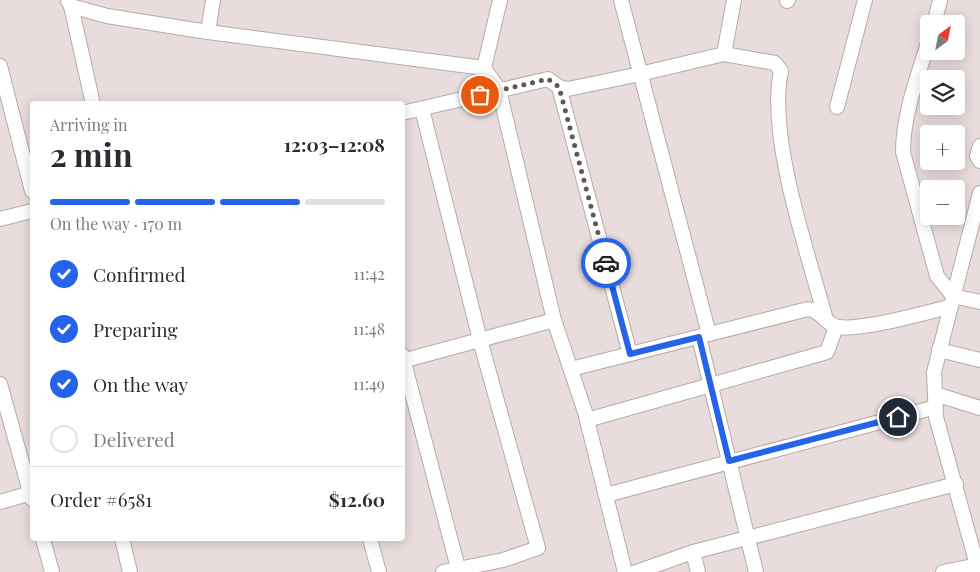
<!DOCTYPE html>
<meta charset="utf-8">
<style>
body{margin:0;font-family:"Playfair Display",serif;background:#f2f2f3;color:#2b2b33;height:100vh;display:flex;flex-direction:column;font-size:19px;white-space:nowrap}
*{box-sizing:border-box;margin:0}
p{font-size:16px;color:#7c7c81}
.icon{flex:none;width:28px;height:28px;fill:none;stroke:currentColor;stroke-width:2;stroke-linecap:round;stroke-linejoin:round}
.map{position:relative;flex:1;overflow:hidden}
.sheet{position:absolute;left:30px;top:101px;width:375px;height:440px;display:flex;flex-direction:column;background:#fff;border-radius:5px;box-shadow:0 2px 12px #0003}
.sheet>*{flex:none}
.needle{width:32px;rotate:32deg}
.fabs{position:absolute;left:920px;top:15px;display:grid;gap:10px}
.fabs a{display:grid;place-items:center;width:45px;height:45px;border-radius:5px;background:#fff;box-shadow:0 2px 12px #0003;font-size:25px}
.pin{position:absolute;display:grid;place-items:center;width:42px;height:42px;color:#fff;margin:-21px;border:2px solid #fff;border-radius:50%;box-shadow:0 1px 5px #0007}
.courier{position:absolute;display:grid;place-items:center;width:50px;height:50px;margin:-25px;border:4px solid #2563eb;border-radius:50%;background:#fff;color:#222;box-shadow:0 1px 6px #0007}
.summary em{font-style:normal;font-weight:700}
.summary div{display:flex;flex-direction:column-reverse}
.summary{display:flex;align-items:center;justify-content:space-between;height:85px;padding:0 20px}
h1{font-size:32px;font-weight:700;line-height:38px}
.bar{display:grid;grid-template-columns:repeat(4,1fr);gap:8px 5px;align-content:center;height:60px;padding:0 20px}
.bar i{height:6px;border-radius:4px;background:#e1e1e2}
.bar .active{background:#2563eb}
.bar p{grid-column:span 4}
.line{display:flex;align-items:center;gap:12px;padding:0 20px;border-top:1px solid #e1e1e2}
.line div{flex:1}
ol{padding:0 20px;list-style:none}
li{display:flex;align-items:center;gap:15px;height:55px}
li p{margin-inline-start:auto}
li .icon{padding:5px;border-radius:50%;background:#2563eb;color:#fff;stroke-width:4}
li:last-child{color:#7c7c81}
li i{width:28px;height:28px;border:2px solid #e1e1e2;border-radius:50%}
.map>svg:first-child{display:block}
.lines{fill:none;stroke-linecap:round;stroke-linejoin:round}
.minor-casing{stroke:#b6aaab;stroke-width:16}
.minor{stroke:#fff;stroke-width:14}
.done{stroke:#5f5758;stroke-width:5;stroke-dasharray:0 9}
.route{stroke:#2563eb;stroke-width:6}
</style>
<div class="map">
<svg width="980" height="572" viewBox="0 0 980 572">
<rect width="100%" height="100%" fill="#e9dcdd"/>
<g class="lines">
<g class="minor-casing">
<g id="minor">
<path d="M500,0L484,68L499,90L554,320L585,412L625,572"/>
<path d="M621,0L709,334"/>
<path d="M68,1L71,6L93,104"/>
<path d="M787,1L788,0"/>
<path d="M71,6L107,16L208,32L484,68"/>
<path d="M934,24L940,0"/>
<path d="M208,32L213,0"/>
<path d="M929,40C918,76 903,114 903,152L937,276L953,296L980,302"/>
<path d="M724,54L734,0"/>
<path d="M0,66L32,191"/>
<path d="M559,87L630,354"/>
<path d="M837,107L865,0"/>
<path d="M422,109L480,340L538,548L503,560L443,572"/>
<path d="M402,113L548,79L559,87L568,89L640,74L724,54L775,63L781,71C767,137 808,253 826,320"/>
<path d="M980,146L977,156L980,161"/>
<path d="M0,219L32,211"/>
<path d="M699,337L756,572"/>
<path d="M939,350L980,360"/>
<path d="M402,355L458,568"/>
<path d="M402,361L554,320"/>
<path d="M571,369L808,309C821,310 825,324 838,327C861,331 924,313 949,307"/>
<path d="M0,384L32,499"/>
<path d="M935,394L980,408"/>
<path d="M587,420L827,352L836,327"/>
<path d="M606,495L936,407"/>
<path d="M0,502L31,493"/>
<path d="M43,539L52,572"/>
<path d="M122,539L130,572"/>
<path d="M370,539L379,572"/>
<path d="M693,552L698,572"/>
<path d="M636,572L693,552L956,484"/>
<path d="M943,572L978,565"/>
<path d="M979,572L936,417L934,372L980,193"/>
</g>
</g>
<use href="#minor" class="minor"/>
</g>
<g class="lines">
<path class="done" d="M480,95L548,79L559,87L606,263"/>
<path class="route" d="M606,263L630,354L699,337L729,461L898,417"/>
</g>
</svg>
<div class="fabs">
<a><svg class="needle" viewBox="-14 -14 28 28"><path d="M0-13l5 13h-10z" fill="#e53935"/><path d="M0 13l5-13h-10z" fill="#7c7c81"/></svg></a>
<a><svg class="icon" aria-label="layers" viewBox="0 0 24 24"><path d="M12 4l9 5-9 5-9-5zM3 14l9 5 9-5"/></svg></a>
<a>+</a>
<a>−</a>
</div>
<div class="pin" style="left:480px;top:95px;background:#ea580c"><svg class="icon" aria-label="bag" viewBox="0 0 24 24"><path d="M5 8h14l-1 12H6zM9 8a3 3 0 0 1 6 0"/></svg></div>
<div class="pin" style="left:898px;top:417px;background:#1f2937"><svg class="icon" aria-label="home" viewBox="0 0 24 24"><path d="M3 11l9-7 9 7M6 9v11h12V9"/></svg></div>
<div class="courier" style="left:606px;top:263px"><svg class="icon" aria-label="car" viewBox="0 0 24 24"><path d="M5 17H2v-5l4-1 3-4h7l3 4 3 1v5h-3M9 17h6M6 11h13"/><circle cx="7" cy="17" r="2"/><circle cx="17" cy="17" r="2"/></svg></div>
<section class="sheet">
<div class="summary"><div><h1>2 min</h1><p>Arriving in</p></div><em>12:03–12:08</em></div>
<div class="bar"><i class="active"></i><i class="active"></i><i class="active"></i><i></i><p>On the way · 170 m</p></div>
<ol>
<li><svg class="icon" aria-label="check" viewBox="0 0 24 24"><path d="M5 12l5 5 9-10"/></svg>Confirmed<p>11:42</p></li>
<li><svg class="icon" aria-label="check" viewBox="0 0 24 24"><path d="M5 12l5 5 9-10"/></svg>Preparing<p>11:48</p></li>
<li><svg class="icon" aria-label="check" viewBox="0 0 24 24"><path d="M5 12l5 5 9-10"/></svg>On the way<p>11:49</p></li>
<li><i></i>Delivered</li>
</ol>
<div class="line" style="height:65px"><div>Order #6581</div><b>$12.60</b></div>
</section>
</div>
